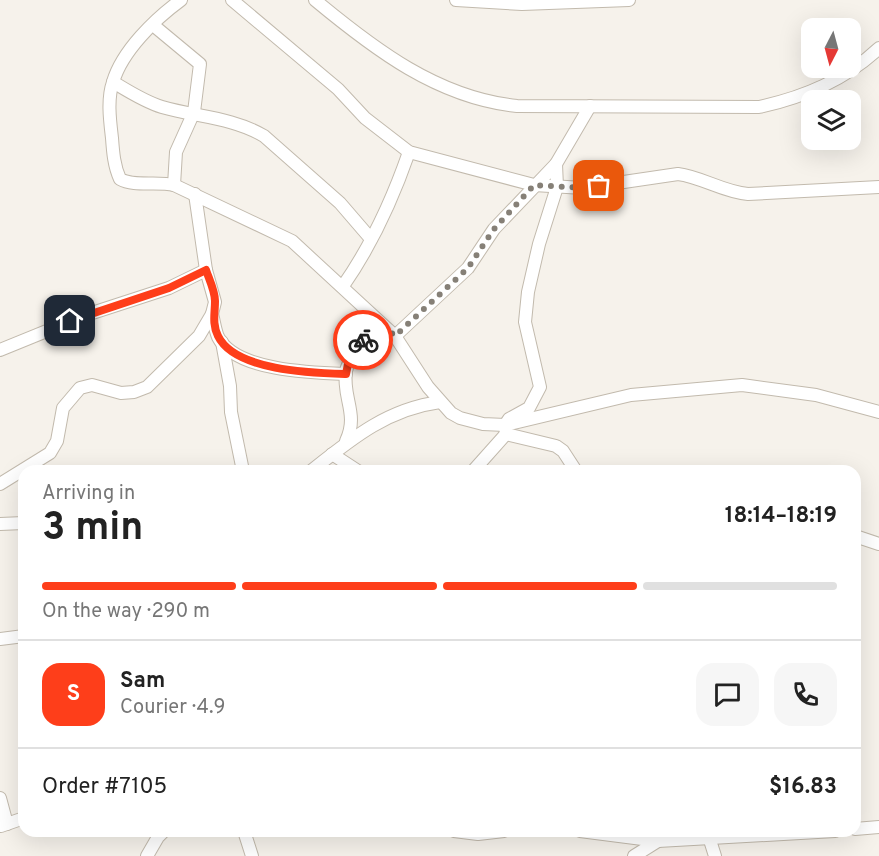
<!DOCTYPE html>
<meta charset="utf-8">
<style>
body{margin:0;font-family:Overpass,sans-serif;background:#f6f6f6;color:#222;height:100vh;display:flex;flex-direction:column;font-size:22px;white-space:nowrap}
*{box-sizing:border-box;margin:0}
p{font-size:20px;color:#767676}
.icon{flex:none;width:33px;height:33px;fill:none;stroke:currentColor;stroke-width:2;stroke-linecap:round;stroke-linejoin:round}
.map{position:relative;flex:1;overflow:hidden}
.sheet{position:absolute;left:18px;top:465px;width:843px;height:372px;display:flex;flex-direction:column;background:#fff;border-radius:18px;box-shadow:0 6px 24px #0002}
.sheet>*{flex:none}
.needle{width:39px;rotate:186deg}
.controls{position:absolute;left:801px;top:18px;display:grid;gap:12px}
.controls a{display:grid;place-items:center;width:60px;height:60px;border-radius:12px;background:#fff;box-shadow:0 6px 24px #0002;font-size:30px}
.pin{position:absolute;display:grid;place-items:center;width:51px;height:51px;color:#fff;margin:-26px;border-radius:12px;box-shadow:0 3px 9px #0006}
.courier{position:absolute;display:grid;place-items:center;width:60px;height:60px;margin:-30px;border:4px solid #fe3e1a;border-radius:50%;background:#fff;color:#222;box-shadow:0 2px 8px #0007}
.head em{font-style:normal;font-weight:700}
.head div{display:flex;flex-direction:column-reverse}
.head{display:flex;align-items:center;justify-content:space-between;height:102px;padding:0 24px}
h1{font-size:39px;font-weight:700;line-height:45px}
.bar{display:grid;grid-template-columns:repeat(4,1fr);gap:9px 6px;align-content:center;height:72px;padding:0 24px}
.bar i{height:8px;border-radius:4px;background:#e0e0e0}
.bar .active{background:#fe3e1a}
.bar p{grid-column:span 4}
.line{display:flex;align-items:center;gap:15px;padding:0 24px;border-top:2px solid #e0e0e0}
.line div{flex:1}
.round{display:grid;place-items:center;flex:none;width:63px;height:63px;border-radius:18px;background:#f6f6f6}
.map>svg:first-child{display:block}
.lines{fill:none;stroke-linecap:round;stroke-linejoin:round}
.minor-casing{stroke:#c2baad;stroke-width:14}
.minor{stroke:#fff;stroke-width:12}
.done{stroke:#868077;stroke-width:6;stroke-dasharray:0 10.8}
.route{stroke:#fe3e1a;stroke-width:8}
</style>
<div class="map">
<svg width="879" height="856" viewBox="0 0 879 856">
<rect width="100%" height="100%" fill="#f6f2eb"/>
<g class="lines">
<g class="minor-casing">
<g id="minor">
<path d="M181,0C155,19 122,51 113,82C107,99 110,121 112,138C113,152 114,166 120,179C134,187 157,181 174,185L292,241L395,336L428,387L451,413L460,418L483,424L505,425L631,395L742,385L816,395L879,412"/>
<path d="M232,0L338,89L365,118L409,152L534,185L583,188L678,174C702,177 723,192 748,194L879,187"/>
<path d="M315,0C374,49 438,98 517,106L759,107C805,97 845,80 879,48"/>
<path d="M456,0L522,4L629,0"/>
<path d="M153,25L200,64L194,112L176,152L174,185"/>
<path d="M113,82C128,91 145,102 162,107C196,117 232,117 264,136L340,203L371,239"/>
<path d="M343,286C371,246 393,198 409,152"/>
<path d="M212,314C214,321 215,330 218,337C235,371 313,373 346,374"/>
<path d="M395,336L468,268L494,229L556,164L590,106"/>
<path d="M222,342L230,386L231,412L243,471"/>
<path d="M0,350L86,315L169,288L206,270"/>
<path d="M506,434L505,425L509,419L529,408L540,387L525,322L528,292L539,244L557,187L556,164"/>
<path d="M506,434L556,446L563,451L576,471"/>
<path d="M346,441C359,414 342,398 346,371C349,357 360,350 364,338C366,329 365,318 365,309"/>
<path d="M332,454L358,471"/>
<path d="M311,471C351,439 387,409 440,402"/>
<path d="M473,471L506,434"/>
<path d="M0,484L50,453L57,441L63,408L80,388L92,385L121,393L134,392L147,387L199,336L212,314L215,302L206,270L195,194"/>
<path d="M0,524L24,523"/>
<path d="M855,536L879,544"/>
<path d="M0,639L24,636"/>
<path d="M0,798L7,824"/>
<path d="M1,826L24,818"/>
<path d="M855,829L879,827"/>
<path d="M244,831L252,856"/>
<path d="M454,831L478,834L504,831"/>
<path d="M580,831L658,841L835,831"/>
<path d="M709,837L715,856"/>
<path d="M147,856L158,837L164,831"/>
<path d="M634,856L658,841"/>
</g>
</g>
<use href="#minor" class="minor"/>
</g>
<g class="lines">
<path class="done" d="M363,340L388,330L395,336L468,268L494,229L534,185L583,188L599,186"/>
<path class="route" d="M70,321L169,288L206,270C209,279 215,291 215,301C215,313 212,324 218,336C235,371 313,373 346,374L349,359L363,340"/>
</g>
</svg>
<div class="controls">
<a><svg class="needle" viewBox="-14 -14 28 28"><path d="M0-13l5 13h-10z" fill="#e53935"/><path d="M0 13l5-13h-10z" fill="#767676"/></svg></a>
<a><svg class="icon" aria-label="layers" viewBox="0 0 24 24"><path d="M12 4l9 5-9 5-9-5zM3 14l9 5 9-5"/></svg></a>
</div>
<div class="pin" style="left:599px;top:186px;background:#ea580c"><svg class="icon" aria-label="bag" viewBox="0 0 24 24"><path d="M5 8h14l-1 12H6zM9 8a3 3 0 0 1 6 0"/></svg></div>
<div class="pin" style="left:70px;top:321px;background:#1f2937"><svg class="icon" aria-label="home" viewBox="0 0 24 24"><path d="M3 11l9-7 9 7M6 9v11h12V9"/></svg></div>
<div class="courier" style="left:363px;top:340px"><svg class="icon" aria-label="bike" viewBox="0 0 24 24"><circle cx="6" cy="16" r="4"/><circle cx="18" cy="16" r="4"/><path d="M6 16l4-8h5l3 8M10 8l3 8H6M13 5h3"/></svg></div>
<section class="sheet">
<div class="head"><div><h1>3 min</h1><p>Arriving in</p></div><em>18:14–18:19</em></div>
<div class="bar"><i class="active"></i><i class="active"></i><i class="active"></i><i></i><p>On the way · 290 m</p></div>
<div class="line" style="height:108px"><b class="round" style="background:#fe3e1a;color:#fff">S</b><div><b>Sam</b><p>Courier · 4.9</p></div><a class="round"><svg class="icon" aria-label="chat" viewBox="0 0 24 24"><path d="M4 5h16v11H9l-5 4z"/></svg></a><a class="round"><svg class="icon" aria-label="phone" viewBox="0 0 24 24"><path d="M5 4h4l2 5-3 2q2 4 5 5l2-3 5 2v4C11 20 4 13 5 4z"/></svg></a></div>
<div class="line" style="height:78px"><div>Order #7105</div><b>$16.83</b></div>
</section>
</div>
